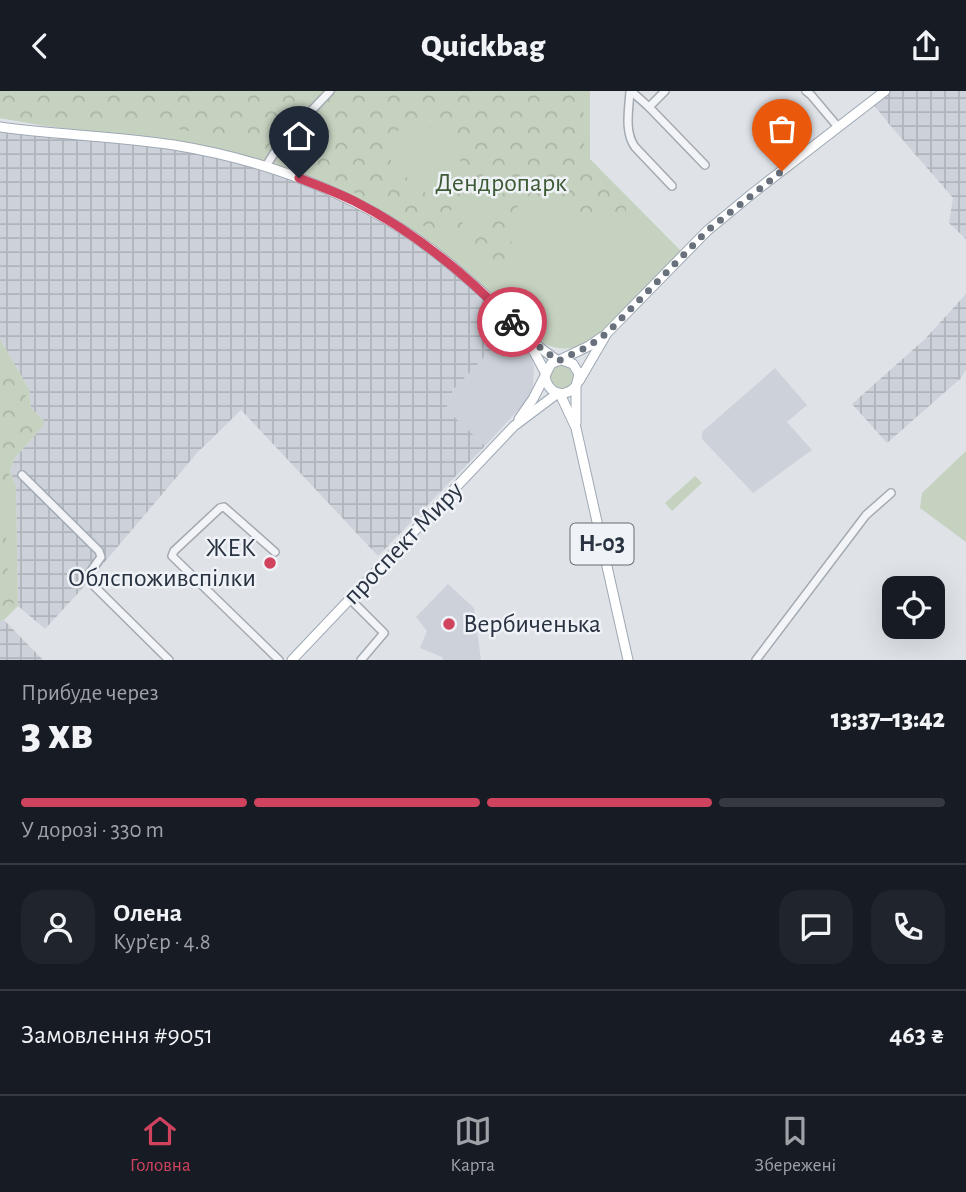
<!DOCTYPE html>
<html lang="uk">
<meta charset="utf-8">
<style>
body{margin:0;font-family:"Alegreya Sans",sans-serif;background:#20242c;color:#f1f3f6;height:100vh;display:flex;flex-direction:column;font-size:26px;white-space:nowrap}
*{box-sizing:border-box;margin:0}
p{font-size:23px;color:#9ea1a6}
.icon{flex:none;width:38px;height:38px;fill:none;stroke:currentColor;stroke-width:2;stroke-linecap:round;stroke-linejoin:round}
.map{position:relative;height:569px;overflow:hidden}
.sheet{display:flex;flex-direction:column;background:#171b24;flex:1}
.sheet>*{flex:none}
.tools{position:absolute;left:882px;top:485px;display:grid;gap:14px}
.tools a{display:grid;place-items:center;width:63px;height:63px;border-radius:14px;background:#171b24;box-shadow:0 7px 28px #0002;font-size:35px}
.pin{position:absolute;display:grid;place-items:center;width:60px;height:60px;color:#fff;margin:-72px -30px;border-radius:50% 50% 50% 0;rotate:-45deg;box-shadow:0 0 7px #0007}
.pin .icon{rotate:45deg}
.courier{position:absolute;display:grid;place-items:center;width:70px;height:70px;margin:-35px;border:5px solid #cf435e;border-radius:50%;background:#fff;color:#222;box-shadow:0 2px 9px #0007}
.summary em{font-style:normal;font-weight:800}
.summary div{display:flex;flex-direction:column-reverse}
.summary{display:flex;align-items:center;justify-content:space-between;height:119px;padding:0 21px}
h1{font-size:46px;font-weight:800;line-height:52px}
.bar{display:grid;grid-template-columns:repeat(4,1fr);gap:10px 7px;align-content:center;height:84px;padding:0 21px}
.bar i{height:9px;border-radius:5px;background:#363941}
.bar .selected{background:#cf435e}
.bar p{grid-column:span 4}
.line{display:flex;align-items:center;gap:18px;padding:0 21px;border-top:2px solid #363941}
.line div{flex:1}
.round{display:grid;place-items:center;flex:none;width:74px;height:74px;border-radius:21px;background:#20242c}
header{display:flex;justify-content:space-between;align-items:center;height:91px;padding:0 21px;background:#171b24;font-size:32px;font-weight:800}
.tabs{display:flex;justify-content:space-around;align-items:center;height:98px;border-top:2px solid #363941;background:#171b24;font-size:19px;color:#9ea1a6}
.tabs a{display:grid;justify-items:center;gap:4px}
.tabs .selected{color:#cf435e}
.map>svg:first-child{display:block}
.built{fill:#cdd2da}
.industrial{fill:url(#industrial-grid)}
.green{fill:#c6d2c0}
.forest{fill:url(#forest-crowns);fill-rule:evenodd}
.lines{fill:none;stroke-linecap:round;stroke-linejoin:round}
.minor-casing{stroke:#a4aab2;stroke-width:10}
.major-casing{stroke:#9ea8b4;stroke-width:11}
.minor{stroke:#f2f4f7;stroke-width:7}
.major{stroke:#fff;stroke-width:9}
.done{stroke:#68707b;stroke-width:7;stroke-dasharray:0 12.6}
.route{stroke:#cf435e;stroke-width:9}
.poi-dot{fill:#cf435e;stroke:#eff2f6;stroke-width:2.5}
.labels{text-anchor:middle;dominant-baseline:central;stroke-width:5;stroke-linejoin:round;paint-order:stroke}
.shield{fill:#eff2f6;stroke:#646c77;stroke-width:2}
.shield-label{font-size:24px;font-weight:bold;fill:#283240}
.park-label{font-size:26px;fill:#3e5b35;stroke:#eff2f6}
.street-label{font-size:26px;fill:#283240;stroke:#eff2f6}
.poi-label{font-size:26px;fill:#283240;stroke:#eff2f6;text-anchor:end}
</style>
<header><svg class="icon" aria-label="back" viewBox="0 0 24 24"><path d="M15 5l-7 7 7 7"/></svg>Quickbag<svg class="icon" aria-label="share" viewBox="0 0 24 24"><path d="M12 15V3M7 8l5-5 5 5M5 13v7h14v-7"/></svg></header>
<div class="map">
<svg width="966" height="569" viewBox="0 0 966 569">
<defs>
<pattern id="industrial-grid" width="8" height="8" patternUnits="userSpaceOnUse" patternTransform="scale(1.75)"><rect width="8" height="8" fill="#cdd2da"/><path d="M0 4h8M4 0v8" fill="none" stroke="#b0b5bc"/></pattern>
<pattern id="forest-crowns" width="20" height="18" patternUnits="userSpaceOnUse" patternTransform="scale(1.75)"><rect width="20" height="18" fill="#c6d2c0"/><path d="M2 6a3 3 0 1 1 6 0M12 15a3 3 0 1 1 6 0" fill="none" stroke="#aab5a6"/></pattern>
</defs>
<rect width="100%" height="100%" fill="#dfe3e8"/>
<g class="built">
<path d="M513,236L530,258L534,276L533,295L529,307L485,355L446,318L453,299Z"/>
<path d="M775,277L807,314L787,331L812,359L753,402L702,348V343L703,340Z"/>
<path d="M448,493L474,517L481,569H443L442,566L420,557L427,540L416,526Z"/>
</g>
<g class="industrial">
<path d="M889,0H966V148L949,132L953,107L889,33L873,13Z"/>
<path d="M0,38L174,57L265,78L354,113L431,161L484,205L513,236L453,299L446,318L485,355L378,465L241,319L197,362L81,499L45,538L18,515L16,395L10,380L14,368L44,334V330L31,317L29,298L0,248Z"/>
<path d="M966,203V279L960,288L887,352L852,313L925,248Z"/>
<path d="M4,529L43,569H0V530Z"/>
</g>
<g class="green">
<path d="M0,0H590V68L682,161C665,179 649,196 632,213C598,248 573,276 525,242L453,173L331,97L175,52L46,35L0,27Z"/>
<path d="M0,248L29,298L31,317L44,330V334L14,368L10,380L16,395L18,515L4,529L0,530Z"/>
<circle cx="562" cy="286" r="11"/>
<path d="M966,360V451L920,417L922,402Z"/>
<path d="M695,385L702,392L672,420L665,412Z"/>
</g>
<g class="forest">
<path d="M0,0H583L585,72L594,84L626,115V126C615,132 595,128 583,124C575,121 567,114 558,111C543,106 522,107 513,121C505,134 509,146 514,158L507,167L496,170L482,169L445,143L416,132L337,93L261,59L221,46L172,37L110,31L46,35L0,27ZM418,32L436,38L458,54C459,60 461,67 460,73C458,87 443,104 429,105L393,75L387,59L399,38ZM492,74L512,93L470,139L450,120Z"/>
<path d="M0,274L26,305L24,311L41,330V335L8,372V381L13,393L2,417L5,434L8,474L7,490L8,496L14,509L13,516L8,522L1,525Z"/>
</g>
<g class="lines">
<g class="minor-casing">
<g id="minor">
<path d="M630,0C629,18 624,41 635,56L672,95"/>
<path d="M631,0L649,16L705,74"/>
<path d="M806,0L811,4L838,36"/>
<path d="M649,16L665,0"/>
<path d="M266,75L280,53L330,0"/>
<path d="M22,384L99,460L101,466L86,487L169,569"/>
<path d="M275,461L224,416L220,417L174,460L172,465L279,569"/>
<path d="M350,508L384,542L361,569"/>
<path d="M756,569L866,424L891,402"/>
</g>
</g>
<g class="major-casing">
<g id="major">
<path d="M0,36C58,44 116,45 174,54C277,71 377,110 457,179C480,199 506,220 525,246C533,257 539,270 546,283"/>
<path d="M531,250L558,270"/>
<path d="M562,269L573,273L579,283L576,295V332"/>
<path d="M545,286C549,303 564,308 576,295"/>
<path d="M579,290L607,242L707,140L753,102L885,0"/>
<path d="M560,303L576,337L628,569"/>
<path d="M519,328L533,308L551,273L589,255L602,246"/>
<path d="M292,569L514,335L558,302"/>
</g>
</g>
<use href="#minor" class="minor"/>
<use href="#major" class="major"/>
</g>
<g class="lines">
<path class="done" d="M512,231L524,244L558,270L589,255L607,242L707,140L782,80"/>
<path class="route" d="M299,87C317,94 336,101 354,110C413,140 466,183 512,231"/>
</g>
<g class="poi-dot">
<circle cx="270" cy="472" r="7"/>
<circle cx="449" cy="533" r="7"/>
</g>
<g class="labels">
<rect class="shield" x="570.5" y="432.5" width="63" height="41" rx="5"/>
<g class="shield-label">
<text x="602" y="453">Н-03</text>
</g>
<g class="park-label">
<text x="501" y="92">Дендропарк</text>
</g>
<g class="street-label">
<text transform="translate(403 452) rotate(-46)">проспект Миру</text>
</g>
<g class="poi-label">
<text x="256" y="457">ЖЕК<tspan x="256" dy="30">Облспоживспілки</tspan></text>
<text x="463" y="533" text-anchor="start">Вербиченька</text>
</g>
</g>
</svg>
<div class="tools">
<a><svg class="icon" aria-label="locate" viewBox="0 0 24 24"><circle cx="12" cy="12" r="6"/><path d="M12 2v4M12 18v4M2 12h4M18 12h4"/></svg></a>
</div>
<div class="pin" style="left:782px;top:80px;background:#ea580c"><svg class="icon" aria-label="bag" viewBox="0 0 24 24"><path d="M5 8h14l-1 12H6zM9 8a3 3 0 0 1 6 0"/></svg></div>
<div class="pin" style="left:299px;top:87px;background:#1f2937"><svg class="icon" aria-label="home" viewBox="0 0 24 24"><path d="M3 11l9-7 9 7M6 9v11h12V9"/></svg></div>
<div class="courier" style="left:512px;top:231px"><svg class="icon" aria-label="bike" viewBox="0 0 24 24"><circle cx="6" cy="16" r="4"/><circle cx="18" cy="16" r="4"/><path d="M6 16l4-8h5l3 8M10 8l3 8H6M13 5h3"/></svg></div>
</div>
<section class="sheet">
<div class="summary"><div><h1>3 хв</h1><p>Прибуде через</p></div><em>13:37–13:42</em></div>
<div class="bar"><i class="selected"></i><i class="selected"></i><i class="selected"></i><i></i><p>У дорозі · 330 m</p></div>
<div class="line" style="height:126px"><a class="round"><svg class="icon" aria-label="person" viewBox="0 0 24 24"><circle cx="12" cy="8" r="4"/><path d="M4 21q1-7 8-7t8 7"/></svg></a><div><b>Олена</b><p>Кур’єр · 4.8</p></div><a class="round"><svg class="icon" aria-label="chat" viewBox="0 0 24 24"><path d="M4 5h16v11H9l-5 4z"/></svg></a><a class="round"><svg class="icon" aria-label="phone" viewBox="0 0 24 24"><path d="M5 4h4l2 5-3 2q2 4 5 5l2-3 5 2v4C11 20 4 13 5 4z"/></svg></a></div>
<div class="line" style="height:91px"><div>Замовлення #9051</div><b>463 ₴</b></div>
</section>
<nav class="tabs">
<a class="selected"><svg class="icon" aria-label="home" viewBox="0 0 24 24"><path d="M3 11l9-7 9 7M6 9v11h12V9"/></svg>Головна</a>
<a><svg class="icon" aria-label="map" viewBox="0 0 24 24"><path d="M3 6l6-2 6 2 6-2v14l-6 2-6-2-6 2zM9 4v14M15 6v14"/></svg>Карта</a>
<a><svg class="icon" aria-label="saved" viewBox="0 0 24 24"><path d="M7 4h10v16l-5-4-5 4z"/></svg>Збережені</a>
</nav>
